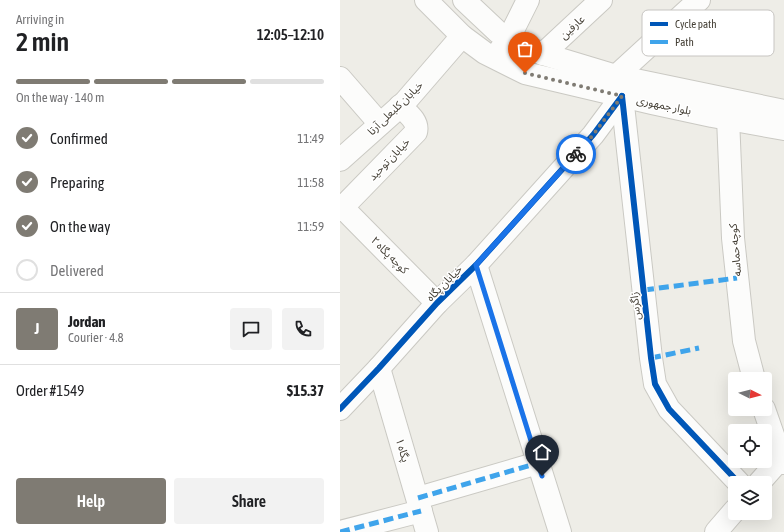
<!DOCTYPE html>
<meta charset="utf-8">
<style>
body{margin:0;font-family:"Asap Condensed","Noto Sans Arabic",sans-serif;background:#f2f2f2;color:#202124;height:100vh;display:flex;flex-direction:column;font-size:15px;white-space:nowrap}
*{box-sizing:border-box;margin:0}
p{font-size:13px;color:#757577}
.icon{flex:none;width:22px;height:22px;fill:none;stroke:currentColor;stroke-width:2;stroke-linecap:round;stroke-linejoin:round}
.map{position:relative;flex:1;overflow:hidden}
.details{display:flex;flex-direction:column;background:#fff;width:340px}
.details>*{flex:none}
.needle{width:26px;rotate:96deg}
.controls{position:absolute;left:388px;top:372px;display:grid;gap:8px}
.controls a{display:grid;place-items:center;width:44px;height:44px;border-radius:4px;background:#fff;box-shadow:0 4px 16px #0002;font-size:20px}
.pin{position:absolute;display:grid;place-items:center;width:34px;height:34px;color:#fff;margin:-41px -17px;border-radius:50% 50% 50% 0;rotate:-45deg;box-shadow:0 0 4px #0007}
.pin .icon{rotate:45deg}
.courier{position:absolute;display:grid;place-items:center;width:40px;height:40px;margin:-20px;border:3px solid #1a73e8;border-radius:50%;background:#fff;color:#222;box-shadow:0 1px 5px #0007}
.head em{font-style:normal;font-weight:600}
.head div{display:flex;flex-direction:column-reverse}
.head{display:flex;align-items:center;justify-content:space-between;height:68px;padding:0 16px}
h1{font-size:26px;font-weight:600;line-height:30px}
.bar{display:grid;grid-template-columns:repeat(4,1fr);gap:6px 4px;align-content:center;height:48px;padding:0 16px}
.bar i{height:5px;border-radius:3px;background:#e0e0e0}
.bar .selected{background:#7f7b73}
.bar p{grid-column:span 4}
.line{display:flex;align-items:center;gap:10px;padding:0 16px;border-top:1px solid #e0e0e0}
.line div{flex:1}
.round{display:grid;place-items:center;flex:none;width:42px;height:42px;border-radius:4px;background:#f2f2f2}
ol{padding:0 16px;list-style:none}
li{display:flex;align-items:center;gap:12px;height:44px}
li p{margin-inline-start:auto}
li .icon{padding:4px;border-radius:50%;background:#7f7b73;color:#fff;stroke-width:4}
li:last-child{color:#757577}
li i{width:22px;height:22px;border:2px solid #e0e0e0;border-radius:50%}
.primary-button{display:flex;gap:8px;margin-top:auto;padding:8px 16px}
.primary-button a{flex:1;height:46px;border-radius:4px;background:#7f7b73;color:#fff;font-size:16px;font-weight:600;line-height:46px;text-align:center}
.primary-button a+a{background:#f2f2f2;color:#202124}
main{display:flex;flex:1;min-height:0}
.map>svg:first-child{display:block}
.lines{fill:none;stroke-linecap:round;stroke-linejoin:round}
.minor-casing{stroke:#cac9c3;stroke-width:24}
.minor{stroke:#fcfcfb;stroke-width:22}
.quiet{stroke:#3fa4eb;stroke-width:5;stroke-dasharray:10 5;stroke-linecap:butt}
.cycleway-casing{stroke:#fff;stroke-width:8}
.cycleway{stroke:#0057b8;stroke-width:6}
.done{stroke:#7f7b73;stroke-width:4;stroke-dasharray:0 7.2}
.route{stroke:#1a73e8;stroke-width:5}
.labels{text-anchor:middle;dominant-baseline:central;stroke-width:3;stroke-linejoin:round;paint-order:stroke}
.street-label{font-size:11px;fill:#433e34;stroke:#fff}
.key{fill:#fff;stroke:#c7c5c2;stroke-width:1}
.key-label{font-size:11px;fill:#433e34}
</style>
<main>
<section class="details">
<div class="head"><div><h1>2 min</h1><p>Arriving in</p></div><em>12:05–12:10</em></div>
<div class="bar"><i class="selected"></i><i class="selected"></i><i class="selected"></i><i></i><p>On the way · 140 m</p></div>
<ol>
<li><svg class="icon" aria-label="check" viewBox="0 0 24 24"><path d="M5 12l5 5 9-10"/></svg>Confirmed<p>11:49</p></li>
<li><svg class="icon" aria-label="check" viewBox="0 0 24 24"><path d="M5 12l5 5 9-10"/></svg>Preparing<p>11:58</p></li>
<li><svg class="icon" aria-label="check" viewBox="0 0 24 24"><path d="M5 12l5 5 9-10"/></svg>On the way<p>11:59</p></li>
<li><i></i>Delivered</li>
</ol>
<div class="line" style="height:72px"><b class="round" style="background:#7f7b73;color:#fff">J</b><div><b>Jordan</b><p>Courier · 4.8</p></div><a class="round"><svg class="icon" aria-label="chat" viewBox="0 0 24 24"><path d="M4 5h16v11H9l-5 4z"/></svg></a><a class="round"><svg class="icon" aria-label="phone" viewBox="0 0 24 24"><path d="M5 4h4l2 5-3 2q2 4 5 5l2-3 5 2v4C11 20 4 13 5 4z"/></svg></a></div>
<div class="line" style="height:52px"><div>Order #1549</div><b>$15.37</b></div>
<div class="primary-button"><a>Help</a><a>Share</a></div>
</section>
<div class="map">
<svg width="444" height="532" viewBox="0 0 444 532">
<rect width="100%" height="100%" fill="#eeede7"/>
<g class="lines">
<g class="minor-casing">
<g id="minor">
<path d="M86,0L122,36L145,53L185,73L312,103L372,116L444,129"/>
<path d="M124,0L158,32L184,46L203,54L276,76L444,111"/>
<path d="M160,50L169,38L188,0"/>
<path d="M203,54L261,0"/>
<path d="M276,76L359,0"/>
<path d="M0,78L40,124"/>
<path d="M282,96L311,358L315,384L329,409L399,483"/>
<path d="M388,118L393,238L404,341L414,379"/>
<path d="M0,160L65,102L122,36"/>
<path d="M2,207L97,303"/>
<path d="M0,210L76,132C79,121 67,113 60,106"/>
<path d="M136,265L220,532"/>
<path d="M39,368L87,532"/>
<path d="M0,409L39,368L97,303L136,265L253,135L282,96"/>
<path d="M424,409L441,458L444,463"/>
<path d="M419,483L441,458"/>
<path d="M78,498L198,463"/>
<path d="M0,532L81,511"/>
<path d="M376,532L395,510"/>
</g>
</g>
<use href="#minor" class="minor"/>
<g class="quiet">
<path d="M304,290L397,278"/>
<path d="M311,358L359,348"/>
<path d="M78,498L198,463"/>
<path d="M0,532L81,511"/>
</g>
<g class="cycleway-casing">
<g id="cycleway">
<path d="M282,96L311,358L315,384L329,409L399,483"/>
<path d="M0,409L39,368L97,303L136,265L253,135L282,96"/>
</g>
</g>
<use href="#cycleway" class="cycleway"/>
</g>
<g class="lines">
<path class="done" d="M185,73L282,96L253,135L236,154"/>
<path class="route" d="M202,476L136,265L236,154"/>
</g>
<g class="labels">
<g class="street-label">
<text transform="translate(232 27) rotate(-43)">عارفین</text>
<text transform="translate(324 105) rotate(12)">بلوار جمهوری</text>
<text transform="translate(55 108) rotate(-44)">خیابان کلبعلی آرتا</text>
<text transform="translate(49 159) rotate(-46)">خیابان توحید</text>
<text transform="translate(395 250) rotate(-95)">کوچه حماسه</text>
<text transform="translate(50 255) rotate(45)">کوچه پگاه ۲</text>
<text transform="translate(104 283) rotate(-45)">خیابان پگاه</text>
<text transform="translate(295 306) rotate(-96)">زاگرس</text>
<text transform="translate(63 450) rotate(74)">پگاه ۱</text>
</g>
</g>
<rect x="302" y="10" width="132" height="46" rx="6" class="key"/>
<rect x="310" y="22" width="18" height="4" fill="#0057b8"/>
<rect x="310" y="40" width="18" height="4" fill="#3fa4eb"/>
<g class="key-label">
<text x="335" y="28">Cycle path</text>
<text x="335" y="46">Path</text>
</g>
</svg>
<div class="controls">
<a><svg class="needle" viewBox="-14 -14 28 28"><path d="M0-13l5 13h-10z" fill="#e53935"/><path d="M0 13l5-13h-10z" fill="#757577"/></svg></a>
<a><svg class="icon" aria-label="locate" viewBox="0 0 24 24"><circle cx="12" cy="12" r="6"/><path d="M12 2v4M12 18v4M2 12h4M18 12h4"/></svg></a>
<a><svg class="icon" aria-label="layers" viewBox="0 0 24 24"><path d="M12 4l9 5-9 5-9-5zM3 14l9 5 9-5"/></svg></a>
</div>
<div class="pin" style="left:185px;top:73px;background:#ea580c"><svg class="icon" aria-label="bag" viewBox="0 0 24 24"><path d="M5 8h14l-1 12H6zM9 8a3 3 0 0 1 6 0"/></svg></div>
<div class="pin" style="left:202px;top:476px;background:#1f2937"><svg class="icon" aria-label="home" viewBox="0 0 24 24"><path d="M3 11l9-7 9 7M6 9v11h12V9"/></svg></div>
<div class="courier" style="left:236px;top:154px"><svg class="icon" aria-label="bike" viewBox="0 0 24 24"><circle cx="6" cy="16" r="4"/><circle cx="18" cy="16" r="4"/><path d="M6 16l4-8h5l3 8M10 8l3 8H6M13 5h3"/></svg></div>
</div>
</main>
